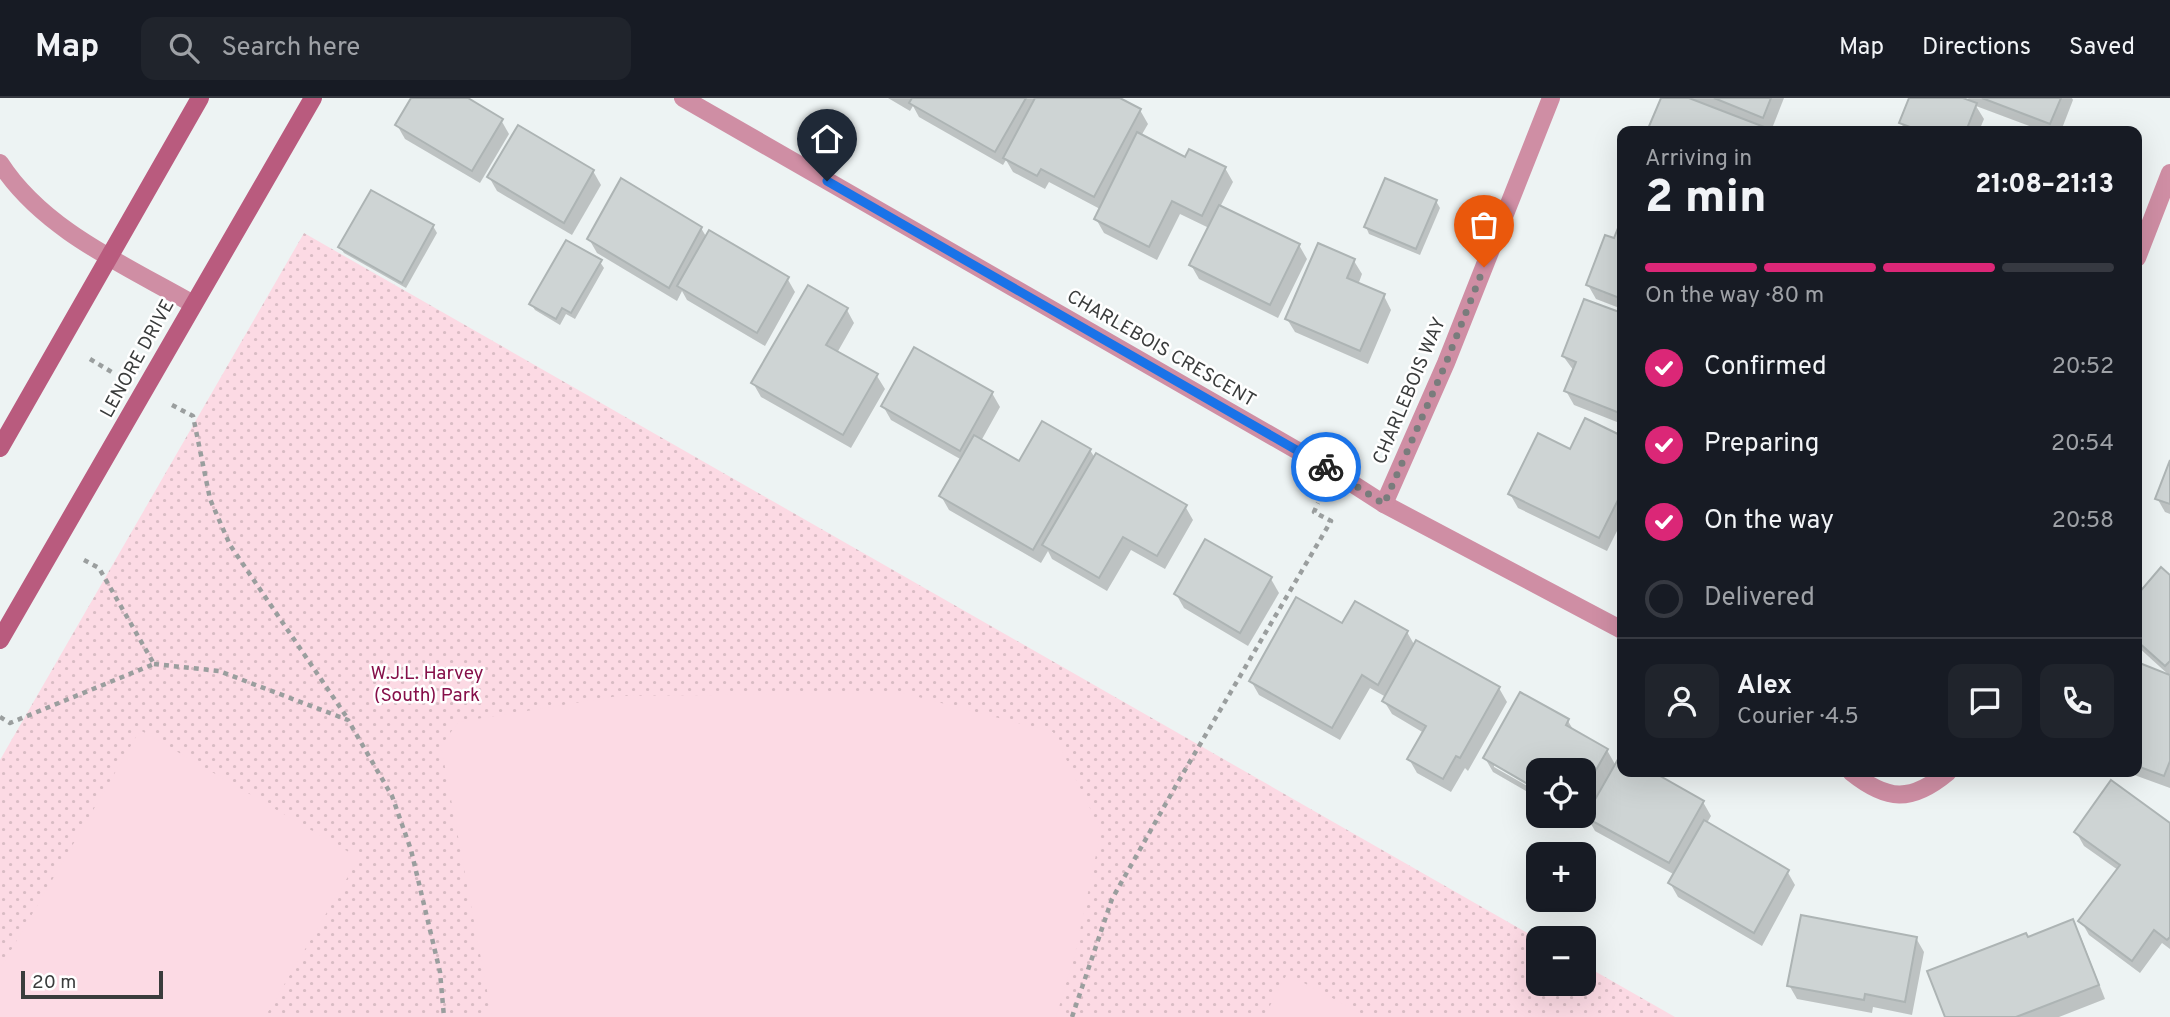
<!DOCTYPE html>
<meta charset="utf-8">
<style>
body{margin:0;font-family:Overpass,sans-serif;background:#20242c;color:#f1f3f6;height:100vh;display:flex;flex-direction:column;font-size:26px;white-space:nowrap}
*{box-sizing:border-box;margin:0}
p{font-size:23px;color:#9ea1a6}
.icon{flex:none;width:38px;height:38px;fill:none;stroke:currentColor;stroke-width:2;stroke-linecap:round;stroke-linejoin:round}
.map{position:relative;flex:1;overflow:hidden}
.details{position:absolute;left:1617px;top:28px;width:525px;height:651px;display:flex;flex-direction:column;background:#171b24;border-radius:14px;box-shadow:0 7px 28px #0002}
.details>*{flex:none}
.controls{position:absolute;left:1526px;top:660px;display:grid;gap:14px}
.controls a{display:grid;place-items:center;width:70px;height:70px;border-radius:14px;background:#171b24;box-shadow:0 7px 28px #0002;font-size:35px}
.scale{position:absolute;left:21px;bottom:18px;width:142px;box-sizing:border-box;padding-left:7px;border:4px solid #3a3c3c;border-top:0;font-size:19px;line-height:24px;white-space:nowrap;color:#3a3c3c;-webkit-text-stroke:5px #fff;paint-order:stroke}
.pin{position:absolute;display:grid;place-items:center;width:60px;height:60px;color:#fff;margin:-72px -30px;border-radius:50% 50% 50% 0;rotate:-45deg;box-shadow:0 0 7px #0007}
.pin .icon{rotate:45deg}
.courier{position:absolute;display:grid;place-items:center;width:70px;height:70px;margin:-35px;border:5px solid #1a73e8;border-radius:50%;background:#fff;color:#222;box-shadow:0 2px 9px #0007}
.headline em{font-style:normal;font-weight:800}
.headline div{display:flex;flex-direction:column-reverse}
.headline{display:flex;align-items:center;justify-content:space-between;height:119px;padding:0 28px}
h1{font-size:46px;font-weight:800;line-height:52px}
.bar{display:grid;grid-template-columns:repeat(4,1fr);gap:10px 7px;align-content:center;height:84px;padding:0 28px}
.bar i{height:9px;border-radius:5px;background:#363941}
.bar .on{background:#db2777}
.bar p{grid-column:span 4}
.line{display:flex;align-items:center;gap:18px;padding:0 28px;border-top:2px solid #363941}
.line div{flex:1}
.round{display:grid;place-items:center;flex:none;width:74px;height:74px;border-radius:14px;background:#20242c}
ol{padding:0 28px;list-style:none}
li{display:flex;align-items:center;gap:21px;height:77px}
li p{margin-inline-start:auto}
li .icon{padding:7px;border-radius:50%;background:#db2777;color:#fff;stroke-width:4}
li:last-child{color:#9ea1a6}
li i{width:38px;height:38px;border:4px solid #363941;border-radius:50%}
header{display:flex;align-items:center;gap:42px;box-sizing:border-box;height:98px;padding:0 35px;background:#171b24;border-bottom:2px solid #363941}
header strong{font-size:33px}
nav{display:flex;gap:38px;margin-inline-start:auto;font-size:24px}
.search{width:490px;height:63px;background:#20242c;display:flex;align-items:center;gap:18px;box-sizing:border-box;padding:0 24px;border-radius:14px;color:#9ea1a6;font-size:26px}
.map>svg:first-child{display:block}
.park{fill:url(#park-dots)}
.pitch{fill:#fcdae4}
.shadow{fill:#0003}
.building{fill:#ced4d4;stroke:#adb4b4;stroke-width:2}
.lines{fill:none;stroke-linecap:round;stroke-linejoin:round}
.path{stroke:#9a9e9e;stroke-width:4.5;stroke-dasharray:5 5;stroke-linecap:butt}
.street{stroke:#cf8ea4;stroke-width:18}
.secondary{stroke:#b95b7e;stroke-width:18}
.done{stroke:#797c7c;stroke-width:7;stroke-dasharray:0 12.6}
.route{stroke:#1a73e8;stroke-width:9}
.labels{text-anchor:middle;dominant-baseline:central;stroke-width:5;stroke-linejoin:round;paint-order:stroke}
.street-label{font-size:19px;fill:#3a3c3c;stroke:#fff}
.park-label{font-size:19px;fill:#86104a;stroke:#fff}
</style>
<header>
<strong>Map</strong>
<div class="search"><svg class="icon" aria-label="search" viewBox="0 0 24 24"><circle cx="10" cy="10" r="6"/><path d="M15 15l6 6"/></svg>Search here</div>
<nav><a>Map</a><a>Directions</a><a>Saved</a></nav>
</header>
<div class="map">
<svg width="2170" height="919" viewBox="0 0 2170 919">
<defs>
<pattern id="park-dots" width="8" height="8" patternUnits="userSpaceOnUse" patternTransform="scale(1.75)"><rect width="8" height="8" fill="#fcdae4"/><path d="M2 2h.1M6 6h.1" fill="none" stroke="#d9bcc4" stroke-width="1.8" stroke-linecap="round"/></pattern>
</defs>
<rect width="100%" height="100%" fill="#edf3f3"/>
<path class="park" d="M304,135L1538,841V886H1584V867L1675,919H0V662Z"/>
<g class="pitch">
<path d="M903,595L1053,634L1101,733L1075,856L1056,919H492L441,648L458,624L618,598Z"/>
<path d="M140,632L359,760L265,919H0V871Z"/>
<path d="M1287,876L1368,919H1264Z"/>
</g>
<g class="shadow">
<path d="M413,0H464L501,22L509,36L480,85L405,41L397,27Z"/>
<path d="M888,0H1117L1140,12L1148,26L1141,38L1186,61L1225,70L1233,84L1220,109L1299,147L1307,161L1278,220L1199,181L1191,167L1209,130L1180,116L1157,162L1104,135L1096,121L1100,111L1049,84L1045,91L1013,74L1006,62L1003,67L919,19L913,8L910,13Z"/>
<path d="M1662,0H1784L1771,33H1649Z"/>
<path d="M1911,0H1958L1970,5L1968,0H2072L2073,2L2061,33H2043L1976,8L1984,21L1979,33H1906L1901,25Z"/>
<path d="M593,73L601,87L572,137L497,93L489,79Z"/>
<path d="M1436,103L1440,110L1420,157L1369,136L1366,129Z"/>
<path d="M1622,125V211L1596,201L1588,187L1615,143Z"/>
<path d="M433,128L437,135L406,190L344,155L340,149Z"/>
<path d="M701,130L707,140L787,180L795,194L765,248L687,202L682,193L677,203L597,155L589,141Z"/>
<path d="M1354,163L1362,176L1358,187L1384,198L1391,212L1368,266L1295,234L1287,221Z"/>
<path d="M600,164L604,170L575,221L566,216L560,227L535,212L531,206Z"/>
<path d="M1585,203L1622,217V326L1574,307L1566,293L1574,273L1563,258Z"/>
<path d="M847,212L854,225L837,255L877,278L885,291L851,350L761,299L753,285Z"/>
<path d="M992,295L1000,309L981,343L1020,366L1090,352L1095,360L1185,408L1193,422L1165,471L1131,452L1107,493L1052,461L1048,453L1041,465L949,412L941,398L962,362L891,322L883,308Z"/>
<path d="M1586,322L1622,340V423L1607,453L1518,410L1510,396L1571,353Z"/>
<path d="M2170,367V416L2165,414L2157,400Z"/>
<path d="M2161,472L2170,479V578L2137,548V499Z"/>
<path d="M1271,481L1279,495L1248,548L1184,510L1176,496Z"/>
<path d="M1343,527L1407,534L1415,548L1499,590L1507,604L1468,673L1465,670L1451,694L1417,675L1409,661L1424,635L1392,616L1384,603L1386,599L1370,590L1340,642L1259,597L1251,583Z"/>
<path d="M2137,566L2170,579V690L2126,674H2137Z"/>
<path d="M1568,623L1574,633L1607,652L1616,668L1622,659V674H1649L1703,704L1711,718L1707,725L1787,773L1795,787L1762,848L1678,799L1670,785L1675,777L1595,733L1586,717L1582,724L1570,718H1584V672H1538V690L1494,665V669L1538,694V700L1493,674L1485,660Z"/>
<path d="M2170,727V851L2162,845L2140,875L2089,837L2081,823L2118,772L2084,748L2076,734Z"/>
<path d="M2072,823L2080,837L2105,901L2059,919H1947L2028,841Z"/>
<path d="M1916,840L1924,854L1912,917L1873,909L1872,915L1797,901L1789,887Z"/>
</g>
<g class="building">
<path d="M411,0H468L503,21L472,73L395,27Z"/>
<path d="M912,0H1026L995,54L909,5Z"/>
<path d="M1035,0H1120L1141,11L1094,99L1041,71L1037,78L1003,60Z"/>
<path d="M1661,0H1689L1772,32L1647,33Z"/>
<path d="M1714,0H1771L1763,20Z"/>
<path d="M1909,0H1963L1977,5L1966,33H1921L1899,25Z"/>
<path d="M1982,0H2061L2050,26Z"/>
<path d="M518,27L594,72L564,125L487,79Z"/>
<path d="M1137,34L1185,59L1189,51L1226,69L1202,118L1172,103L1149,149L1094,121Z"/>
<path d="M621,80L702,129L669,190L587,141Z"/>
<path d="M1385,80L1437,102L1416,151L1364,129Z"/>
<path d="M371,92L434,127L402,185L338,149Z"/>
<path d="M1219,107L1300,146L1270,207L1189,167Z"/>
<path d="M1622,120V201L1586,187L1605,137L1614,140Z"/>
<path d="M709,132L789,179L757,235L677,188Z"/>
<path d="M566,142L602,162L571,215L562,210L556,221L529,206Z"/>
<path d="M1318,145L1355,161L1347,180L1385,196L1360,253L1285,221Z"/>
<path d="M808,187L848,210L826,247L878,276L843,337L751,285Z"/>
<path d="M1584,201L1622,215V316L1564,293L1576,264L1562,258Z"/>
<path d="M914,249L993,294L960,353L881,308Z"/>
<path d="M1585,320L1622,338V394L1599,440L1508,396L1538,335L1570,351Z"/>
<path d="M1042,323L1091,351L1033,452L939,398L974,337L1019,363Z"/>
<path d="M1096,355L1187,407L1157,458L1123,439L1099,480L1042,447Z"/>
<path d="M2170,362V406L2155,401Z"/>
<path d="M1205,441L1272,479L1240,535L1174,496Z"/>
<path d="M2161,469L2170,477V563L2165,568L2137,543V497Z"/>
<path d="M1296,499L1342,525L1355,503L1408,533L1378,587L1362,577L1332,630L1249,583Z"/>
<path d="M1416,542L1500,589L1460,660L1456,658L1443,681L1407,661L1426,628L1382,603Z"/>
<path d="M2137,564L2170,577V663L2164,678L2137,668Z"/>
<path d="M1520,594L1569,621L1566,627L1608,651L1584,693V672H1538V692L1483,660Z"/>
<path d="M1621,656L1622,674H1653L1704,703L1669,765L1585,719Z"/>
<path d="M2111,682L2170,725V839L2167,842L2154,832L2132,863L2078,823L2120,767L2074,734Z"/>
<path d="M1704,722L1789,772L1754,835L1668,785Z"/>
<path d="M1801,817L1917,839L1905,904L1865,896L1864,902L1787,888Z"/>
<path d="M2073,821L2099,887L2016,919H1945L1927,873L2026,835L2028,839Z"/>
</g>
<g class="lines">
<g class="path">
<path d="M90,261L115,276"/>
<path d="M172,307L193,318L210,401L230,447L348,621"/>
<path d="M154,566L219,573L348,622L392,698L411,752L440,874L444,919"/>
<path d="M0,619L10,625L154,566L99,470L84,462"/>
<path d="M1072,919L1112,801L1178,684L1331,423L1314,414L1318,405"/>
</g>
<g class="street">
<path d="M683,0L1331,372L1384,406L1622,532"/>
<path d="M0,65C43,132 125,167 193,206"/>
<path d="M2137,160L2170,75"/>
<path d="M1384,406L1446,265L1551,0"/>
<path d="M1851,674C1887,703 1911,705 1948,674"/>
</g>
<g class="secondary">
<path d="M0,350L200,0"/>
<path d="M0,542L313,0"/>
</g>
</g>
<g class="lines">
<path class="done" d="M1326,369L1384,406L1446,265L1484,169"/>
<path class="route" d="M827,83L1326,369"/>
</g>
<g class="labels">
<g class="street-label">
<text transform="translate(1161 251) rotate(30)">CHARLEBOIS CRESCENT</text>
<text transform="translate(138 261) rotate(-61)">LENORE DRIVE</text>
<text transform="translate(1410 293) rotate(-67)">CHARLEBOIS WAY</text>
</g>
<g class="park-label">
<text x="427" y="576">W.J.L. Harvey<tspan x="427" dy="22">(South) Park</tspan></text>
</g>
</g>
</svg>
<div class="controls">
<a><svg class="icon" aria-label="locate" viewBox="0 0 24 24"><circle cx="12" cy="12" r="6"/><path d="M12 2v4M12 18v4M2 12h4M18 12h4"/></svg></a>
<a>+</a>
<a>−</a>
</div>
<div class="scale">20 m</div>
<div class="pin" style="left:1484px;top:169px;background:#ea580c"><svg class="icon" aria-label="bag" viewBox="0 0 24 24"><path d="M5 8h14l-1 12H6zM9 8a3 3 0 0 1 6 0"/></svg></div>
<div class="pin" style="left:827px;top:83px;background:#1f2937"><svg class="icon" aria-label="home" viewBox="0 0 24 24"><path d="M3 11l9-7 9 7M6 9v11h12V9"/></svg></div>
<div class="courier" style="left:1326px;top:369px"><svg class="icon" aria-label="bike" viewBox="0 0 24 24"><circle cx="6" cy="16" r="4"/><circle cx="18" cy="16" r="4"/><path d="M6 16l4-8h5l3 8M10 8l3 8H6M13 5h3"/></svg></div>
<section class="details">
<div class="headline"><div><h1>2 min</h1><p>Arriving in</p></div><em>21:08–21:13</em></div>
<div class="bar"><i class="on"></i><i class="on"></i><i class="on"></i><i></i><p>On the way · 80 m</p></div>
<ol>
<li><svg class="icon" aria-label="check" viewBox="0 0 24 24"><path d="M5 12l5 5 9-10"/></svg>Confirmed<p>20:52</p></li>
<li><svg class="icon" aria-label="check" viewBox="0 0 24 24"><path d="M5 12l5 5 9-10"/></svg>Preparing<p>20:54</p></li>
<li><svg class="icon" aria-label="check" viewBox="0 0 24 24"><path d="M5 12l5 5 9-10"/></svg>On the way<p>20:58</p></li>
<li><i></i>Delivered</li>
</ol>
<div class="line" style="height:126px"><a class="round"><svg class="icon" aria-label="person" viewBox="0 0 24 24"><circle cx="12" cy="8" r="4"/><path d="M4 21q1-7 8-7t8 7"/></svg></a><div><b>Alex</b><p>Courier · 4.5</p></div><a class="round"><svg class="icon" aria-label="chat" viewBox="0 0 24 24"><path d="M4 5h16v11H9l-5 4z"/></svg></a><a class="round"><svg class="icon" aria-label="phone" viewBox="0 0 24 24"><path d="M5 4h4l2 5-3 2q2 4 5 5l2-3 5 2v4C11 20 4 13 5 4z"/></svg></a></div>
</section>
</div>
